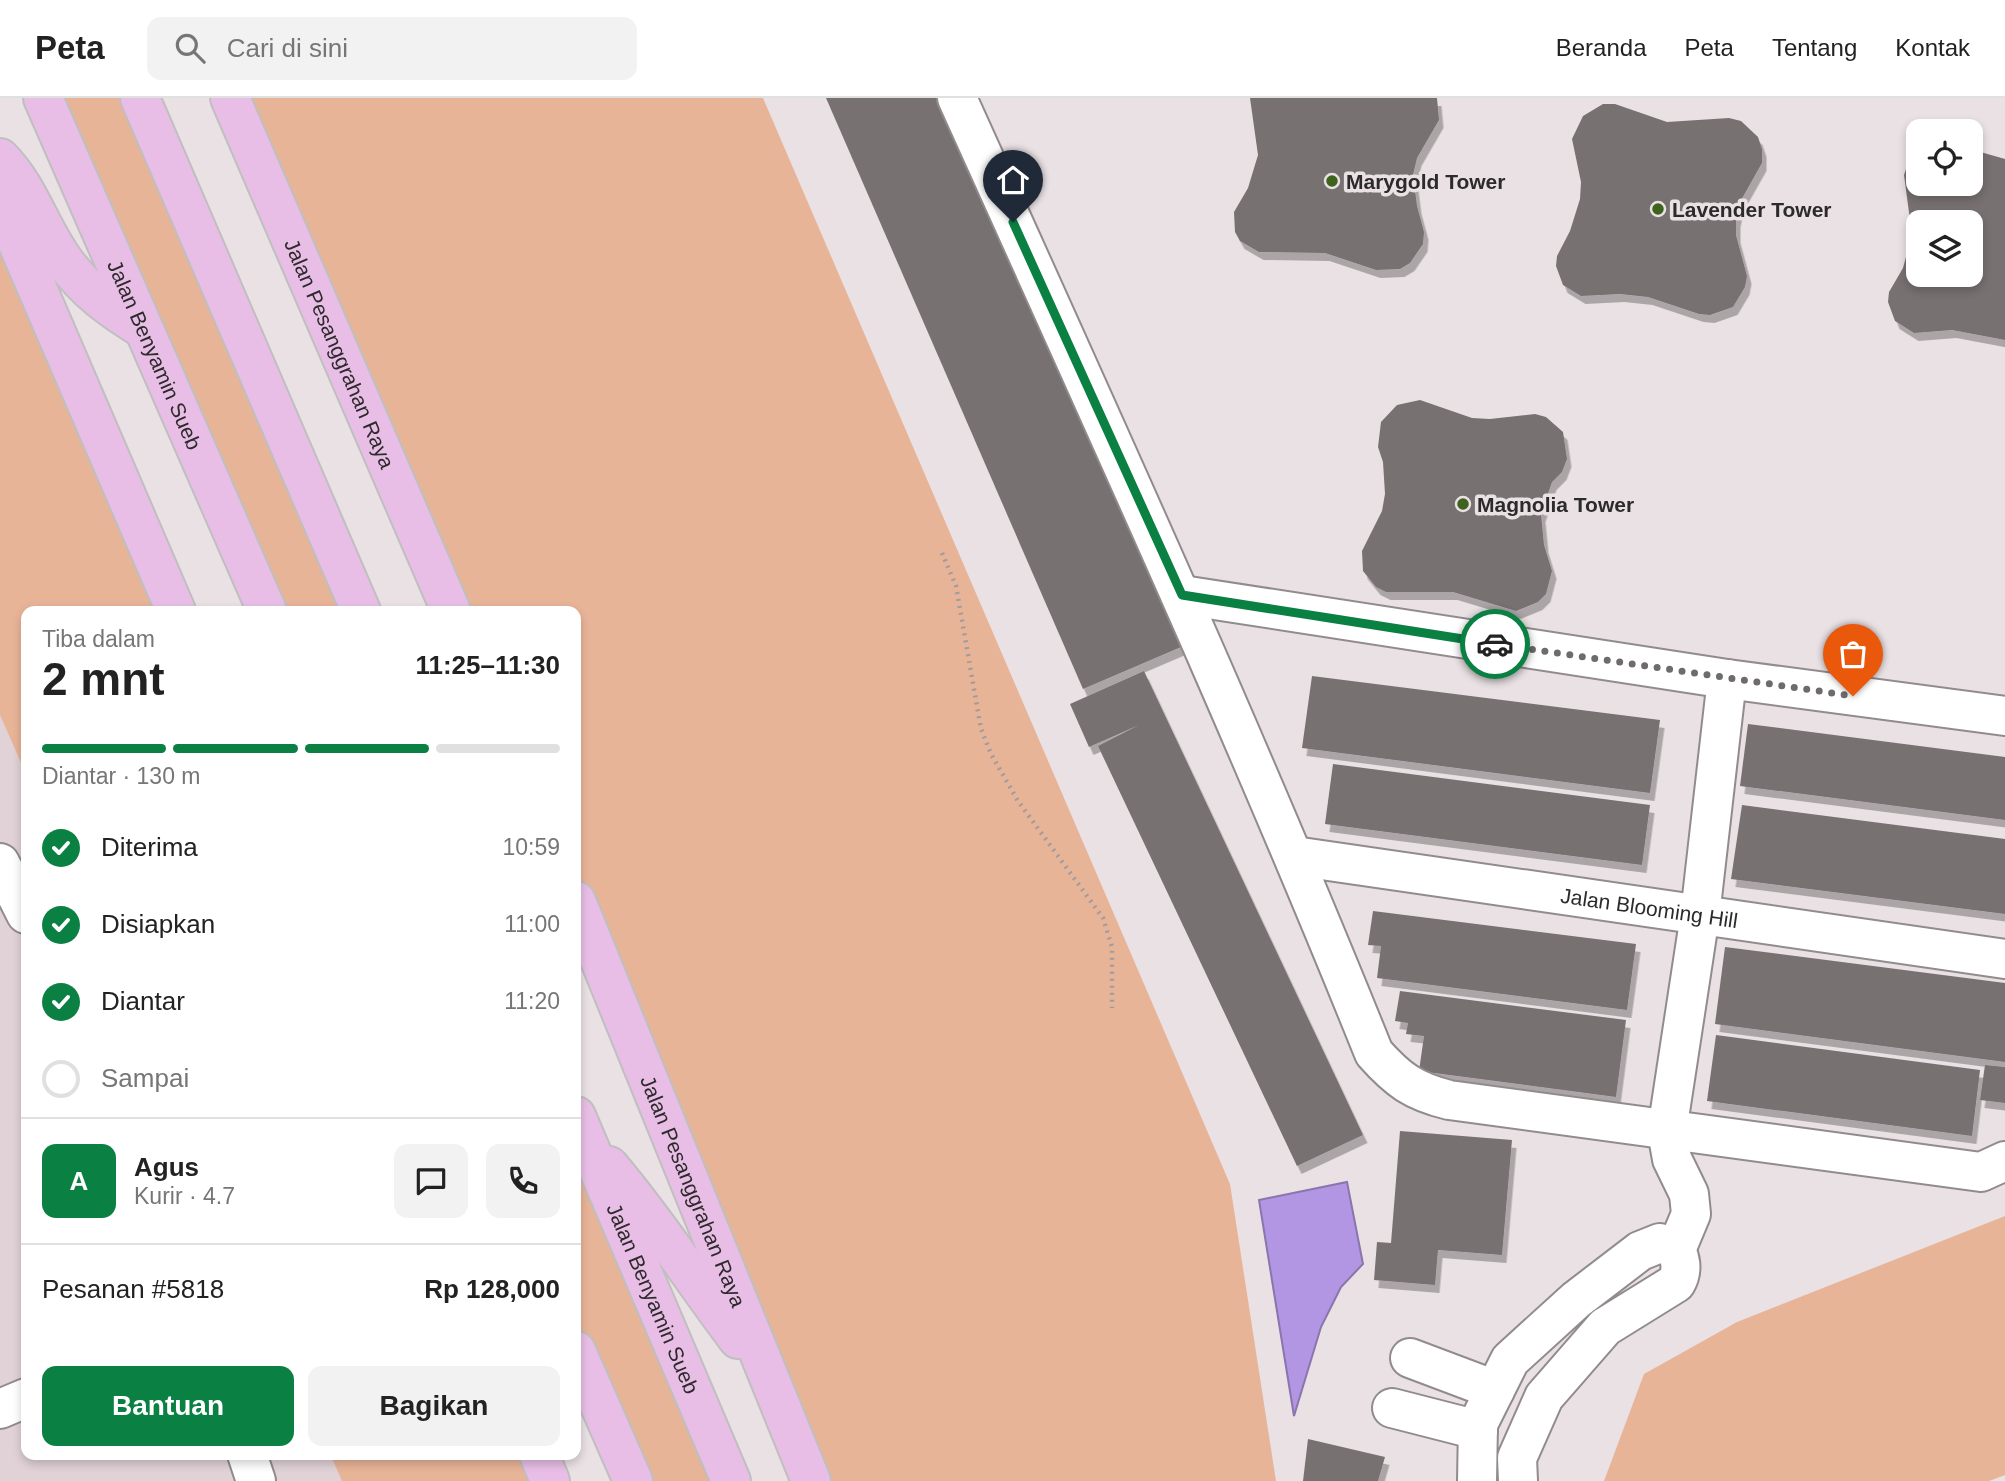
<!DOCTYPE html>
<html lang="id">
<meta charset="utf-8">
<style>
body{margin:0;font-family:Helvetica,sans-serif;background:#f2f2f2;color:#222;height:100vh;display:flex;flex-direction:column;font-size:26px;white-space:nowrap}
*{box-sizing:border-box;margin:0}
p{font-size:23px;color:#767676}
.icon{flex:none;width:38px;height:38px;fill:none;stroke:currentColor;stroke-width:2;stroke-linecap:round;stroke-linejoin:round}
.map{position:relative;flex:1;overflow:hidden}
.details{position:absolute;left:21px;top:508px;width:560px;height:854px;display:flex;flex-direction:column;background:#fff;border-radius:14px;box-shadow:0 4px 10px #0003}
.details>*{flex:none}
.tools{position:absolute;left:1906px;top:21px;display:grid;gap:14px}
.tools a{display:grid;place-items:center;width:77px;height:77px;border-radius:14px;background:#fff;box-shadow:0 4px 10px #0003;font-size:35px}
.pin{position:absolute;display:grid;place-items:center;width:60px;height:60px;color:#fff;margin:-72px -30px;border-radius:50% 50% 50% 0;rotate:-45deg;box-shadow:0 0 7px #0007}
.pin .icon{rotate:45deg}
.courier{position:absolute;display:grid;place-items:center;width:70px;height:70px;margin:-35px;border:5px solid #0b8043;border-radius:50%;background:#fff;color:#222;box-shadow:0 2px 9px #0007}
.head em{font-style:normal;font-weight:600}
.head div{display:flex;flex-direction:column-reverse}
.head{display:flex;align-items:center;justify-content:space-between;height:119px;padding:0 21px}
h1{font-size:46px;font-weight:600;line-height:52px}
.bar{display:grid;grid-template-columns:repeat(4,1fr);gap:10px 7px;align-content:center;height:84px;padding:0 21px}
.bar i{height:9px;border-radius:5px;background:#e0e0e0}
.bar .on{background:#0b8043}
.bar p{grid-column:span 4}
.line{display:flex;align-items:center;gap:18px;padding:0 21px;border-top:2px solid #e0e0e0}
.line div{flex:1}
.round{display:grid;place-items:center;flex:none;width:74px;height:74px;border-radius:14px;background:#f2f2f2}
ol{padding:0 21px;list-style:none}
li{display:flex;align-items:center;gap:21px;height:77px}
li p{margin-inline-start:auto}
li .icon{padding:7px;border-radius:50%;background:#0b8043;color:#fff;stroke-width:4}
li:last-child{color:#767676}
li i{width:38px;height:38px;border:4px solid #e0e0e0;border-radius:50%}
.button{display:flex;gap:14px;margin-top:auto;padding:14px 21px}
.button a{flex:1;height:80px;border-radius:14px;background:#0b8043;color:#fff;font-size:28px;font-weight:600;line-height:80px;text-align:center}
.button a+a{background:#f2f2f2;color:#222}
header{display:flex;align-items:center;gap:42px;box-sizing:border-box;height:98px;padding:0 35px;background:#fff;border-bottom:2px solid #e0e0e0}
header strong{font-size:33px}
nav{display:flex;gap:38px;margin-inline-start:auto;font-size:24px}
.search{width:490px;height:63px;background:#f2f2f2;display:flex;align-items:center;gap:18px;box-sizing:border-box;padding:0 24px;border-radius:14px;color:#767676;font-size:26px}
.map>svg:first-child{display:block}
.built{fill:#e1d2d7}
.green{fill:#e8b498}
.water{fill:#b295e3;stroke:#8a75ac;stroke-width:2}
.building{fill:#787171;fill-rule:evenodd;filter:url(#shadow)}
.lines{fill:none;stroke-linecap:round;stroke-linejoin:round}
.minor-casing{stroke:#928b8d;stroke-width:42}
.major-casing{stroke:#c0bfbf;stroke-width:42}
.path{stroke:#a19b9d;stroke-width:4.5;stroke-dasharray:2 5;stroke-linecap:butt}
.minor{stroke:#fff;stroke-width:38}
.major{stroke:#e8bee6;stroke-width:38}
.done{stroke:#6f6a6c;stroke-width:7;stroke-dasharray:0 12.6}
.route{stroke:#0b8043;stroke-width:9}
.poi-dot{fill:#3f631c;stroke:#e9e1e4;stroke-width:2.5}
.labels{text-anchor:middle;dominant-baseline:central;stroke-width:7;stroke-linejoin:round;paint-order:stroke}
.poi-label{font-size:21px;font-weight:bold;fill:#2d2a2b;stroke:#e9e1e4;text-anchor:start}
.street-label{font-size:21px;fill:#2d2a2b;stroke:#e9e1e4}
</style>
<header>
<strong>Peta</strong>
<div class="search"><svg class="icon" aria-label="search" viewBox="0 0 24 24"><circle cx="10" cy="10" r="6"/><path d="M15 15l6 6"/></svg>Cari di sini</div>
<nav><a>Beranda</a><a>Peta</a><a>Tentang</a><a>Kontak</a></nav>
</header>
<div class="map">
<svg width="2005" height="1383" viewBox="0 0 2005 1383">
<defs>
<filter id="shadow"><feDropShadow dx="4.5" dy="8" stdDeviation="0" flood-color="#0004"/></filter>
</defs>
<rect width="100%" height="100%" fill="#e9e1e4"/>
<path class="built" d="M0,105L26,513V1356H531L543,1383H0Z"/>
<g class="green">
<path d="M43,0H140L361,513H266Z"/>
<path d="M226,0H763L1230,1086L1276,1383H811L576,827V513H443Z"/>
<path d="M0,150L157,513H26V676L0,617Z"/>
<path d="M576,1018L731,1383H633L576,1253Z"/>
<path d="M2005,1118V1377L1989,1383H1604L1644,1276L1737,1224Z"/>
<path d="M330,1356H522L533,1383H342Z"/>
</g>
<path class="water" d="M1347,1084L1363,1166L1341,1189L1321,1229L1294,1318L1259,1102Z"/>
<g class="building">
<path d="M826,0H942L1181,549L1083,591Z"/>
<path d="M1250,0H1437L1439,22L1417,60L1413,77L1417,108L1424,134L1423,146L1410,165L1400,171L1376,172L1325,155L1259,154L1240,143L1235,134L1234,114L1248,90L1258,57Z"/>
<path d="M1603,6H1615L1667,24L1729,20L1741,23L1758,39L1762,51V65L1740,104L1736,121V137L1747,178L1745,189L1733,209L1710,217L1699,216L1648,199L1620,196L1581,198L1563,187L1556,168L1557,158L1570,133L1580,101L1581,84L1572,41L1583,18Z"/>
<path d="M1970,51L2005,61V242L1952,232L1914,235L1895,223L1888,204L1889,194L1903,170L1912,137L1904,77L1908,65L1918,52V86H1970ZM1918,124H1970V177H1918Z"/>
<path d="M1420,302L1472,320L1490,321L1535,316L1546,319L1563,334L1567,361L1562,374L1552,384L1541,416L1544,447L1552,473L1546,496L1538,504L1516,513L1453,494H1386L1376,489L1363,473L1362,453L1382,413L1385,396L1383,364L1378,349L1381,324L1397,307Z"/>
<path d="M1144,573L1363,1037L1297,1068L1098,648L1139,627L1089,649L1070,606Z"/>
<path d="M1312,578L1660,622L1650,695L1302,650Z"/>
<path d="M1748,626L2005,659V722L1740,688Z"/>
<path d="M1333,666L1650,707L1642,767L1325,726Z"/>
<path d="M1742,707L2005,741V816L1731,781Z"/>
<path d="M1373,813L1636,846L1627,912L1377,880L1381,848L1368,847Z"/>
<path d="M1725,849L2005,885V964L1715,926Z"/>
<path d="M1400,893L1626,922L1616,999L1419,973L1424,938L1406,936L1408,925L1395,923Z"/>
<path d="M1716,937L1980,972L1972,1038L1707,1003Z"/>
<path d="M1985,967L2005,969V1005L1980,1002Z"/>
<path d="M1400,1033L1512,1042L1502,1157L1438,1152L1435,1187L1374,1182L1377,1144L1391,1145Z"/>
<path d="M1308,1341L1385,1359L1378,1383H1303Z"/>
</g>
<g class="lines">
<g class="minor-casing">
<g id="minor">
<path d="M957,0C1100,317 1244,632 1374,955C1398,982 1413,993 1449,1002L1981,1074L2005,1063"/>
<path d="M1182,497L1727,581L2005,618"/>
<path id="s1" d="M1294,758L2005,861"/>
<path d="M0,765L26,816"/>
<path d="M1676,1152L1691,1116L1689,1096L1672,1061L1667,1033L1700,817L1727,581"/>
<path d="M1410,1260L1495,1292"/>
<path d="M1392,1310L1478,1332"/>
<path d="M0,1311L26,1300"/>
<path d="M247,1356L256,1383"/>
<path d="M1477,1383L1478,1326L1510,1262L1576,1202L1640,1153L1660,1145L1671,1148C1682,1157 1683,1173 1676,1185L1605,1229L1544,1299L1517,1360L1518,1383"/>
</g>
</g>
<g class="major-casing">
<g id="major">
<path id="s2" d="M43,0L267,513"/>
<path d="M140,0L361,513"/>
<path id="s3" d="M230,0L451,513"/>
<path d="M0,60C29,89 40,130 64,163C86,193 111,211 142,230"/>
<path d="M0,104L176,513"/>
<path id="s4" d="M576,803L811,1383"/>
<path id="s5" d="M576,1018L731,1383"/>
<path d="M609,1068C656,1123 694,1183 738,1241"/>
<path d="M576,1253L633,1383"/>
<path d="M539,1356L550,1383"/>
</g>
</g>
<path class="path" d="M942,455L956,488L981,631L991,656L1018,703L1103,820L1112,849V910"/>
<use href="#minor" class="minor"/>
<use href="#major" class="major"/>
</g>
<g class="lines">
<path class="done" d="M1495,546L1853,598"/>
<path class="route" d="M1013,124L1182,497L1495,546"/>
</g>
<g class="poi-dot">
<circle cx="1332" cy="83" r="7"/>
<circle cx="1658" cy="111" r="7"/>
<circle cx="1463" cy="406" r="7"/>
</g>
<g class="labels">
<g class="poi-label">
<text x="1346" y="83">Marygold Tower</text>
<text x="1672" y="111">Lavender Tower</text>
<text x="1477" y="406">Magnolia Tower</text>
</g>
<g class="street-label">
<text stroke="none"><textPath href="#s3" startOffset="278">Jalan Pesanggrahan Raya</textPath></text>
<text stroke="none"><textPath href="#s2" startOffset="280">Jalan Benyamin Sueb</textPath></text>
<text stroke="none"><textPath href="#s1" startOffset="359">Jalan Blooming Hill</textPath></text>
<text stroke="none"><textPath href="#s4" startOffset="313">Jalan Pesanggrahan Raya</textPath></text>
<text stroke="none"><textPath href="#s5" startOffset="198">Jalan Benyamin Sueb</textPath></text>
</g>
</g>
</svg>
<div class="tools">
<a><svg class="icon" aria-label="locate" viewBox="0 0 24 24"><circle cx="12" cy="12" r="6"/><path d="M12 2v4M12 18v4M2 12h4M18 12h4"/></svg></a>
<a><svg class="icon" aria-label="layers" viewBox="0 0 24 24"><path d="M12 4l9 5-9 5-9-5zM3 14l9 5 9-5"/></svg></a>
</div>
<div class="pin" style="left:1853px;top:598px;background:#ea580c"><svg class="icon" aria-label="bag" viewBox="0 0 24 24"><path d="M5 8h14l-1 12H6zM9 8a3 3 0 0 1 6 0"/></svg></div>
<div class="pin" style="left:1013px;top:124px;background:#1f2937"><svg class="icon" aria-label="home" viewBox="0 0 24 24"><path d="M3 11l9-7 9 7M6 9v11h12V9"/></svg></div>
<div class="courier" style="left:1495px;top:546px"><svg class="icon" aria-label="car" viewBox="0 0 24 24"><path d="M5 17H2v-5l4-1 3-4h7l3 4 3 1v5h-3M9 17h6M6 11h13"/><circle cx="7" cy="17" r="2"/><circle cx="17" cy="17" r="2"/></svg></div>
<section class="details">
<div class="head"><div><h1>2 mnt</h1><p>Tiba dalam</p></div><em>11:25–11:30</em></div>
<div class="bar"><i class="on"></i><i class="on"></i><i class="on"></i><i></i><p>Diantar · 130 m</p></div>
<ol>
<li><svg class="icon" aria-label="check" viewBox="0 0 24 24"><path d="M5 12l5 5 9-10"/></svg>Diterima<p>10:59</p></li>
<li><svg class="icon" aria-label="check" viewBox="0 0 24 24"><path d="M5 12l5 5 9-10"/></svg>Disiapkan<p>11:00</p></li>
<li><svg class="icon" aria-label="check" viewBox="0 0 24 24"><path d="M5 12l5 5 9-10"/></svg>Diantar<p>11:20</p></li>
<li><i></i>Sampai</li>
</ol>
<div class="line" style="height:126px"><b class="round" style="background:#0b8043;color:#fff">A</b><div><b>Agus</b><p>Kurir · 4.7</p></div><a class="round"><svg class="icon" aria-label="chat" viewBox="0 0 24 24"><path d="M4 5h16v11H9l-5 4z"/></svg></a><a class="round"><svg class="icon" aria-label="phone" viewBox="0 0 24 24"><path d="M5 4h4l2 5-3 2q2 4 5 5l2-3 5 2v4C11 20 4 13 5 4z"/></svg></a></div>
<div class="line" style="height:91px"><div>Pesanan #5818</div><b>Rp 128,000</b></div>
<div class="button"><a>Bantuan</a><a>Bagikan</a></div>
</section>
</div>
